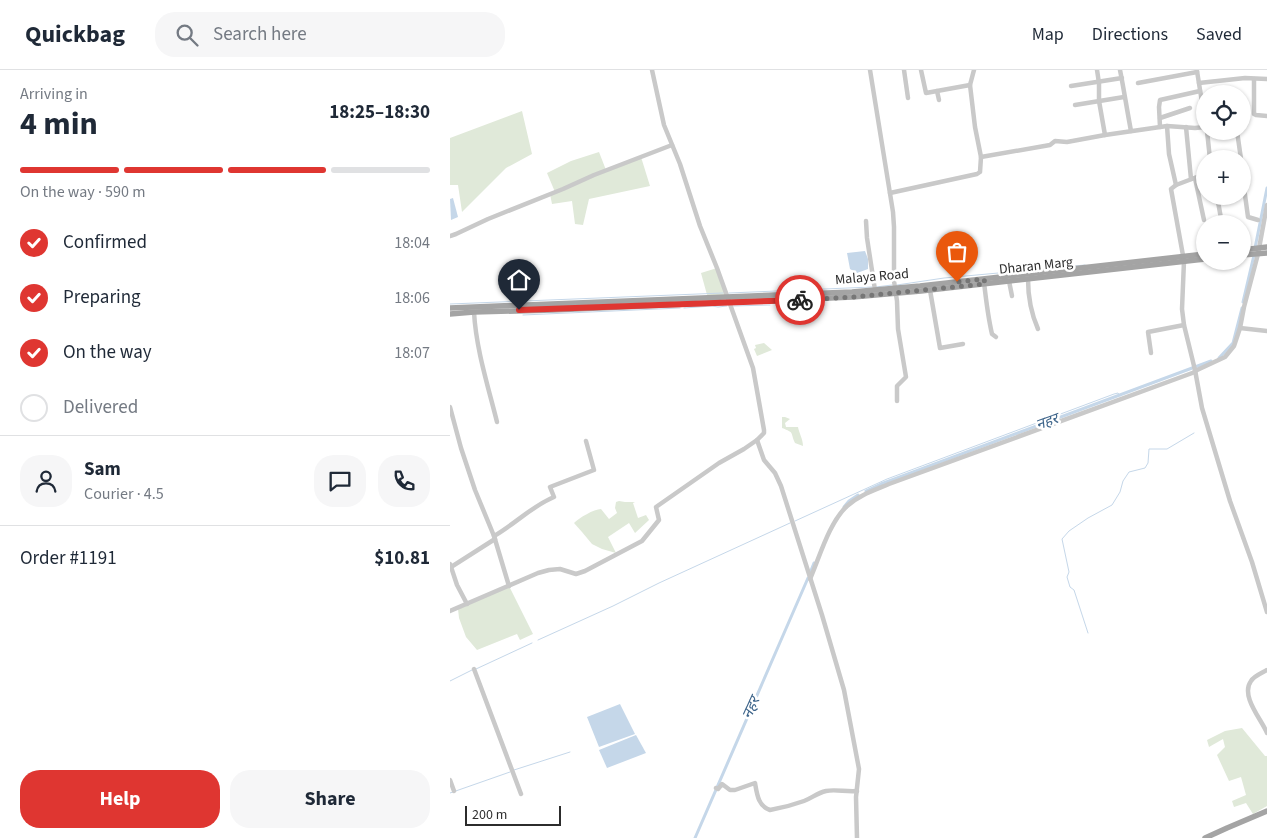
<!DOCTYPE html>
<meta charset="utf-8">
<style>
body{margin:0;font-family:"Source Sans 3","Noto Sans Devanagari",sans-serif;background:#f6f6f7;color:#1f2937;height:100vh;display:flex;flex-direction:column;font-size:19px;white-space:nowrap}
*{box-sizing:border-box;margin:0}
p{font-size:16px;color:#747a83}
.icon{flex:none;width:28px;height:28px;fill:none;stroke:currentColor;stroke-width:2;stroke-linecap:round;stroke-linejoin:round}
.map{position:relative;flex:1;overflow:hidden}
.drawer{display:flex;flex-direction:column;background:#fff;width:450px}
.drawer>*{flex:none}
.buttons{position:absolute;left:746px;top:15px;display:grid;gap:10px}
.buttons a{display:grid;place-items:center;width:55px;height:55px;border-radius:50%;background:#fff;box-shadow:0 1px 4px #0004;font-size:25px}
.scale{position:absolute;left:15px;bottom:12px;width:96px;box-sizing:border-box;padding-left:5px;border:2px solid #2c2c2c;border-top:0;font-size:14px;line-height:18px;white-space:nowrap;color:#2c2c2c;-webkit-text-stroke:4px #fff;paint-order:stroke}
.pin{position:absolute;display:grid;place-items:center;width:42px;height:42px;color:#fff;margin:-51px -21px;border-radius:50% 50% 50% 0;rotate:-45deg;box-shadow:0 0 5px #0007}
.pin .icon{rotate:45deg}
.courier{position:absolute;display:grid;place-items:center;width:50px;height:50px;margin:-25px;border:4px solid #df3631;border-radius:50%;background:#fff;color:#222;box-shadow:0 1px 6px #0007}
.overview em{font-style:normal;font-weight:700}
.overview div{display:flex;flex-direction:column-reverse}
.overview{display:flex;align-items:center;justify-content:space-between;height:85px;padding:0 20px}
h1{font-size:32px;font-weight:700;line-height:38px}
.bar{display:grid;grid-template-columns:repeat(4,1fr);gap:8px 5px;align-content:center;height:60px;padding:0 20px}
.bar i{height:6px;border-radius:4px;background:#e0e1e3}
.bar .current{background:#df3631}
.bar p{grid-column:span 4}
.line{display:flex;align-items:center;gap:12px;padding:0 20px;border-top:1px solid #e0e1e3}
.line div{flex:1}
.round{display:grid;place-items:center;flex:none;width:52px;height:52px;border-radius:20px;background:#f6f6f7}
ol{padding:0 20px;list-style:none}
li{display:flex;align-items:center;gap:15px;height:55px}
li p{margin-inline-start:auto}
li .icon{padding:5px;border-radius:50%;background:#df3631;color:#fff;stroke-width:4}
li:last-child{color:#747a83}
li i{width:28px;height:28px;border:2px solid #e0e1e3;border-radius:50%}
.primary-button{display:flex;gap:10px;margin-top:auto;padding:10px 20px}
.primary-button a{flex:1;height:58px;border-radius:20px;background:#df3631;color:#fff;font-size:20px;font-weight:700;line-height:58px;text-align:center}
.primary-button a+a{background:#f6f6f7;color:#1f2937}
header{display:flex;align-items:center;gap:30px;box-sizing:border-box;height:70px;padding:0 25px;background:#fff;border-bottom:1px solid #e0e1e3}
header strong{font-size:24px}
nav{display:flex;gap:28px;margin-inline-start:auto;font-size:18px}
.search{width:350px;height:45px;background:#f6f6f7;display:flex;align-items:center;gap:12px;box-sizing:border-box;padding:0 18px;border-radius:20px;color:#747a83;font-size:19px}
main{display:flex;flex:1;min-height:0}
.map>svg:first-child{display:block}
.green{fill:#e0e9d9}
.water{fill:#c5d7e9}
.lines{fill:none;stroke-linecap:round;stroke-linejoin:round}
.stream{stroke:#c5d7e9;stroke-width:1}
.canal{stroke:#c5d7e9;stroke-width:3}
.minor{stroke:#c9c9c9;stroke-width:4.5}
.major{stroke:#a4a4a4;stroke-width:5.5}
.done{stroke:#767676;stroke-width:5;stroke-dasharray:0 9}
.route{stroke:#df3631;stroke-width:6}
.labels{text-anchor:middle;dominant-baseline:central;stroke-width:5;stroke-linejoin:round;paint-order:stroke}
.street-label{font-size:14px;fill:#2c2c2c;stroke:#fff}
.water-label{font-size:15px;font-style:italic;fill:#3d648a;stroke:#fff}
</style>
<header>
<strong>Quickbag</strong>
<div class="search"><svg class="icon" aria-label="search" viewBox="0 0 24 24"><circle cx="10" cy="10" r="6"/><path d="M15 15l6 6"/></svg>Search here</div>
<nav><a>Map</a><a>Directions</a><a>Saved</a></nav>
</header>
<main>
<section class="drawer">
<div class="overview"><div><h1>4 min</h1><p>Arriving in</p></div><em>18:25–18:30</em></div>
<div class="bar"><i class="current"></i><i class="current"></i><i class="current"></i><i></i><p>On the way · 590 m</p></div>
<ol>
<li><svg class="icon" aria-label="check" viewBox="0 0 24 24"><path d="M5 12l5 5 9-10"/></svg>Confirmed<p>18:04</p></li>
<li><svg class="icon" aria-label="check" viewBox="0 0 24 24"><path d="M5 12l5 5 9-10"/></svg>Preparing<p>18:06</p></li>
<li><svg class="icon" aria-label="check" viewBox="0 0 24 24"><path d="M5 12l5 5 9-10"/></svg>On the way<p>18:07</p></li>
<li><i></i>Delivered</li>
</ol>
<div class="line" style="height:90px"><a class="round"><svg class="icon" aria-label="person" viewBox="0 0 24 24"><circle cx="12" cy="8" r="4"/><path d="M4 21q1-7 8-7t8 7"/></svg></a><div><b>Sam</b><p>Courier · 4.5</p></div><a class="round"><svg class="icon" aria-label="chat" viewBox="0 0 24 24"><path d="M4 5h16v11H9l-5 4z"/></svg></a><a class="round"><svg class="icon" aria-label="phone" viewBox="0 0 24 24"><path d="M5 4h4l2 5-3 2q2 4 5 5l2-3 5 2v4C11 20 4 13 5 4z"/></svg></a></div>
<div class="line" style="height:65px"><div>Order #1191</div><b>$10.81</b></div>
<div class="primary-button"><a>Help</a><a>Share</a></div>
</section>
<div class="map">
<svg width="817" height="768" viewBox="0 0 817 768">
<rect width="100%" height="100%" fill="#fff"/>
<g class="green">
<path d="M72,41L82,84L56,98L12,142L8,115H0V68Z"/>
<path d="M149,82L156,100L191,87L200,116L139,129L133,155L125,154L122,131L102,134L100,124L105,122L97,103L121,91Z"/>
<path d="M267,198L277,227L259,232L251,203Z"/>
<path d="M314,273L322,280L307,286L304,279L306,278L305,275Z"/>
<path d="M332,347H335L340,349L335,353L336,357H348C349,363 353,369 353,376L345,373C340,362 345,363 332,358Z"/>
<path d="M169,431L175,432H185L183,433L188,448L196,445L199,450L185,463L179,453L158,467L166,483L152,479L142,474L132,462L124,453C129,448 144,439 151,439L159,449L167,443L165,438L166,432Z"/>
<path d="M59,516L83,564L70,570L67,564L27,580L16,567L9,548L8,539Z"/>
<path d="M792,658L815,686H817V736L803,744L796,733L784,737L782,731L796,725L791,707L779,711L767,685L775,677L773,669L759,677L757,670L775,661Z"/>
</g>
<g class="water">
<path d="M3,128L8,147L1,150L0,129Z"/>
<path d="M415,181L418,189V199L407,203L400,199L397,183Z"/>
<path d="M170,634L185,664L149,677L137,647Z"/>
<path d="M186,665L196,683L157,698L149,680Z"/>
</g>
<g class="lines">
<g class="stream">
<path d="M447,215L494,208L635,195"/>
<path d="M426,217L442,215"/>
<path d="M279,223L422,217"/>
<path d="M0,234L273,223"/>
<path d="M283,236L320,235"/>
<path d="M234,238L262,236L268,237L277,236"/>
<path d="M73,245L230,238"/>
<path d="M345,451L437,409L664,324L668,323L670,326"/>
<path d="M638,563L624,520L620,517L617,507L619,502L612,469L619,461L638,448L662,435L670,422L673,411L679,402L695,398L698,393L699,379H717L744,363"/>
<path d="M88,570L163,536L209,513L340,453"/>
<path d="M26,599L82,573"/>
<path d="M0,611L22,600"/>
<path d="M64,700L120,682"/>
<path d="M0,723L60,702"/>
</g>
<g class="canal">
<path d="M805,178L817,118"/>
<path d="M793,232L804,185"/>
<path d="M769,288L783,273L792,238"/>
<path d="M416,421L431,414L761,291"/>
<path d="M394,437L399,431L408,425"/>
<path d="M360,503L364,493"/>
<path d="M245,768L358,508"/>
</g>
<g class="minor">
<path d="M420,0L443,142L444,157V211L447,231L448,259L456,307L447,316V331"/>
<path d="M454,0L458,28"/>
<path d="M471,0L476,23L520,15"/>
<path d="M524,0L520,15L525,57L531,87"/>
<path d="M647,0L649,13V31L655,65"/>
<path d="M670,0C674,20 677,40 681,61"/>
<path d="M747,1L755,51"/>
<path d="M804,9V44L806,45L817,46"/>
<path d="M688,13L747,2"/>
<path d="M749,13L795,8L817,9"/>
<path d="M621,16L672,8"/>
<path d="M487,21L489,30"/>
<path d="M625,35L674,27"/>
<path d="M710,48L740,38"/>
<path d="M717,56L719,84L726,115"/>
<path d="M710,57L709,37L710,30L750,21"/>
<path d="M736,57L741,109"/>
<path d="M757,61L760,89"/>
<path d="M787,61L791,89"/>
<path d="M792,103L798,147L808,150"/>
<path d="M755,104L726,115L721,119L734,191L732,239L734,255L745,300L752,338L780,431L802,492L817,542"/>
<path d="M745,108L754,150"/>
<path d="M440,123L527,104L530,102L531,87L600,75L605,71L617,72L655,65L717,56L745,58L755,57"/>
<path d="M767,126L772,154"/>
<path d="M416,151L417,168L425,220"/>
<path d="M0,166L6,164L38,149L113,119L144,105L222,75"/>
<path d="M578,209C578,226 581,243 588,259"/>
<path d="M559,211L562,226"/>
<path d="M534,212C536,230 538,247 542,264L546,267"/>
<path d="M480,220L490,278L513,274"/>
<path d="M24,242C26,279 38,316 47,352"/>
<path d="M790,258L817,261"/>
<path d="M701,283L698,262L734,255"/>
<path d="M745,301L775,287L784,276L790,258L794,237L808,184L817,135"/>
<path d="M0,337L11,378L25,420L44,466L59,516"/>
<path d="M307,370L314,390L325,403L331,416L372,545L394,620L409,699L406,727L407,768"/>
<path d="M44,466C65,454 82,436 104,427L100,417L144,400L136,371"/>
<path d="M0,494L7,515L17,534"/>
<path d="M1,497L45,469"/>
<path d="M360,509C370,486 379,453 397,436C409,425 425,420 439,414L745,302"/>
<path d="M0,541L88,503L99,500L110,499L126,504L135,501L192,471L209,450L206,437L269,393L294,379L307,370L314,363V360L303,298L267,198L250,156L230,94L214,55L202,0"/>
<path d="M24,599L71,724"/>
<path d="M817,600C812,603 804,606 801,611C790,626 812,650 817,663"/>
<path d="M0,710L4,721"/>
<path d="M266,718L268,719L272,714L280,720H285L305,713C307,724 308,736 320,740C332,738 343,735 354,731C362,728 367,723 376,721C385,719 396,722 407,721"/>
</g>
<g class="major">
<path d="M792,180L817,177"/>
<path d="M792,185L817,183"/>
<path d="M0,238L402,222L470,216L755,184"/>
<path d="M0,244L24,242L103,240L403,227L471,221L755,189"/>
<path d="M755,768L777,758L817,741"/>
</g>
</g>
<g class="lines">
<path class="done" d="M350,230L403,227L535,214L534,209L507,212"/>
<path class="route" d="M69,240L350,230"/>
</g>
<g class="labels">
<g class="street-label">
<text transform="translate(586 196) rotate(-6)">Dharan Marg</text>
<text transform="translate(422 207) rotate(-5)">Malaya Road</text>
</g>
<g class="water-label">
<text transform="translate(597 352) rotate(-20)">नहर</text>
<text transform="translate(301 638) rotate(-66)">नहर</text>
</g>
</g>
</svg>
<div class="buttons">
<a><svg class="icon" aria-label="locate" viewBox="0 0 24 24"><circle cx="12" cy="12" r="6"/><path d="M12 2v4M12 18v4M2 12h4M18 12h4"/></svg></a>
<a>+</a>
<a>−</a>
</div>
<div class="scale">200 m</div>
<div class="pin" style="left:507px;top:212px;background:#ea580c"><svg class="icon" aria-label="bag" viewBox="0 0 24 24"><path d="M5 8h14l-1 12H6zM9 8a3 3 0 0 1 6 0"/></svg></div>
<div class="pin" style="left:69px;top:240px;background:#1f2937"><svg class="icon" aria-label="home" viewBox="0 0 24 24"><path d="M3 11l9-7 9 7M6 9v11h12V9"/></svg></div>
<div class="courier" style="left:350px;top:230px"><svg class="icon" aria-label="bike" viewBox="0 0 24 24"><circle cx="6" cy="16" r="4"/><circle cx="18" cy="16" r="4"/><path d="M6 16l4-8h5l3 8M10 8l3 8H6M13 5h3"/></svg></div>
</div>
</main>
